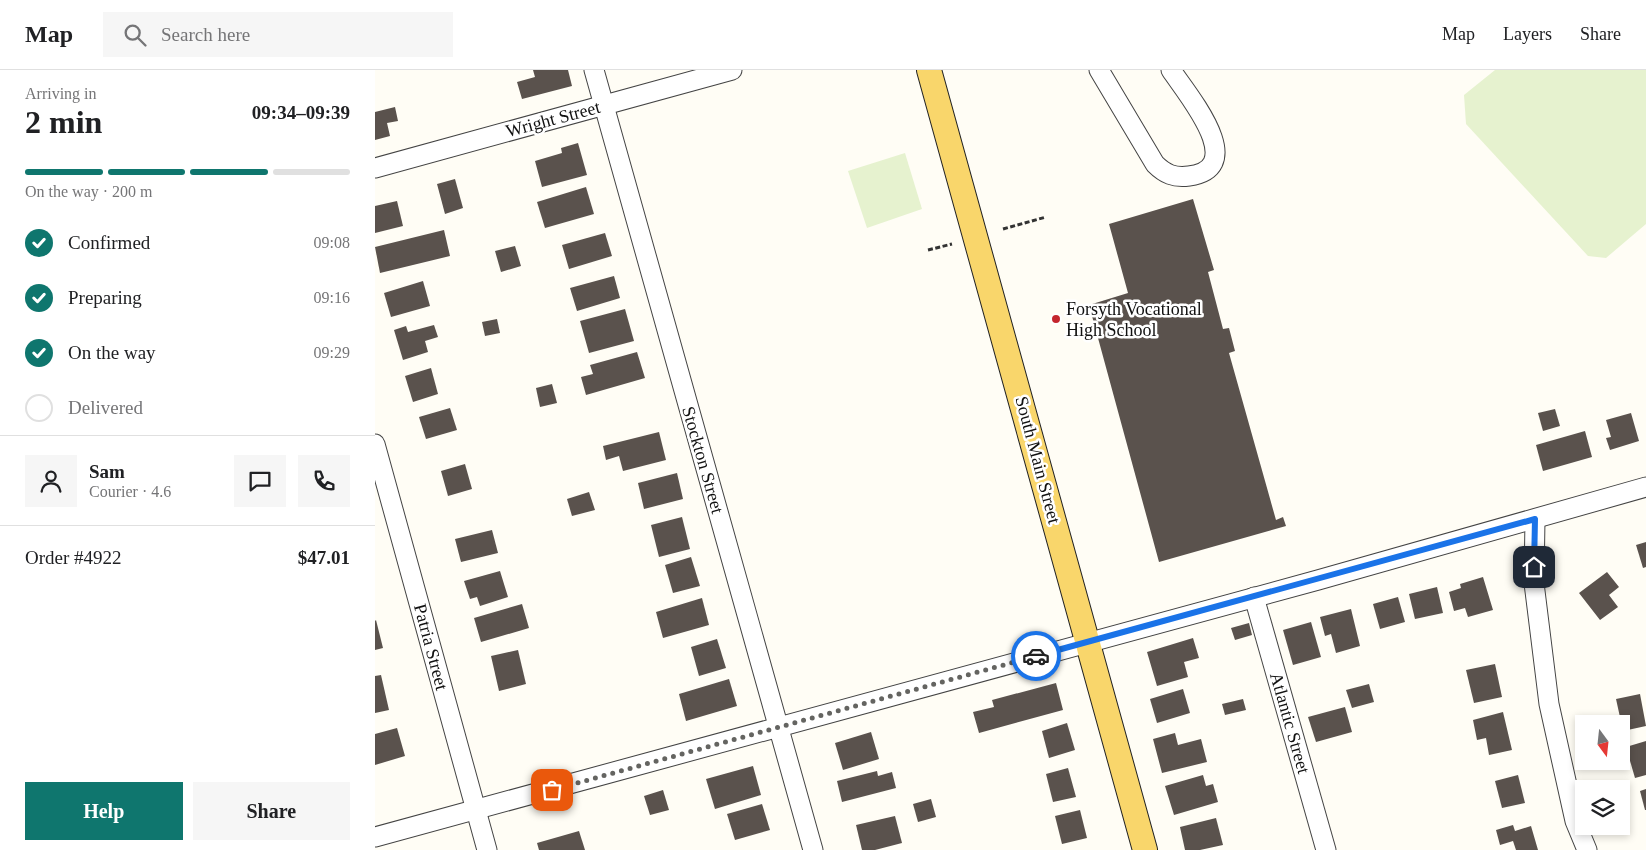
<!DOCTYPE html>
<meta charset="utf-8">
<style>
body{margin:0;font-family:"Times New Roman",serif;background:#f6f6f6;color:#202124;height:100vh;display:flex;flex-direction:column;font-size:19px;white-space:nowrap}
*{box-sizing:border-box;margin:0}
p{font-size:16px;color:#757577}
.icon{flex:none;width:28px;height:28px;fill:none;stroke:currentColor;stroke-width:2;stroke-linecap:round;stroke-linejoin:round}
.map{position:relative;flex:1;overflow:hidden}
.side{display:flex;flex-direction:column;background:#fff;width:375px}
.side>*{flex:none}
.needle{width:32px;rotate:165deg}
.tools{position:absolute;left:1200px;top:645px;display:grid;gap:10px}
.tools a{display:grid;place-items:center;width:55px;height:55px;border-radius:0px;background:#fff;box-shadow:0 2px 8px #0003;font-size:25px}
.pin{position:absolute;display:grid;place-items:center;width:42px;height:42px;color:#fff;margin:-21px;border-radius:10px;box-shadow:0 2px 8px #0006}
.courier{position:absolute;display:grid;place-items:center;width:50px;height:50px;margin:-25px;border:4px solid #1a73e8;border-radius:50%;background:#fff;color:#222;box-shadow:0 1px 6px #0007}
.head em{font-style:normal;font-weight:700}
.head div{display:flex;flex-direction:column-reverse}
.head{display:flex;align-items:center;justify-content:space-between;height:85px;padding:0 25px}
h1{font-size:32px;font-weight:700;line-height:38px}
.bar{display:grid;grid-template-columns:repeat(4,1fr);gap:8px 5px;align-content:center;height:60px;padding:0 25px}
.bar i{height:6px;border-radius:4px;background:#e0e0e0}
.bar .current{background:#0f766e}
.bar p{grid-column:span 4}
.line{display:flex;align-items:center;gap:12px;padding:0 25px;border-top:1px solid #e0e0e0}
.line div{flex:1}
.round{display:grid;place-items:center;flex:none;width:52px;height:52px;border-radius:0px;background:#f6f6f6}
ol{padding:0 25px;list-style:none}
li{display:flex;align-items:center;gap:15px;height:55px}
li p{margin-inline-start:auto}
li .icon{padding:5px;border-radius:50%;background:#0f766e;color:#fff;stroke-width:4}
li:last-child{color:#757577}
li i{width:28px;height:28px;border:2px solid #e0e0e0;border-radius:50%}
.cta{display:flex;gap:10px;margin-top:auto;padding:10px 25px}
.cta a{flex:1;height:58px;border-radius:0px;background:#0f766e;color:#fff;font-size:20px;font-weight:700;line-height:58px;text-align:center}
.cta a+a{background:#f6f6f6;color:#202124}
header{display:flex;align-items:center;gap:30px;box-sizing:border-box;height:70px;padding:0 25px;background:#fff;border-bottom:1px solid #e0e0e0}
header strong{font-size:24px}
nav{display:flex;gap:28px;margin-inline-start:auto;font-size:18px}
.search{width:350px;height:45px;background:#f6f6f6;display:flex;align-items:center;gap:12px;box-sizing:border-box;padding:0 18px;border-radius:0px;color:#757577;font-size:19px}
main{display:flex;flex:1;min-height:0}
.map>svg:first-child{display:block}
.pitch{fill:#e6f2cf}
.building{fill:#5a524d}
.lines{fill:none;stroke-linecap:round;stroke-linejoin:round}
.minor-casing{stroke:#444;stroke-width:21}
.major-casing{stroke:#222;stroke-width:26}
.path{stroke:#333;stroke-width:3;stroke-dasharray:5 2.5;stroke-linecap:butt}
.minor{stroke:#fff;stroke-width:19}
.major{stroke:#f9d66b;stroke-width:24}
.done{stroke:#646461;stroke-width:5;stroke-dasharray:0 9}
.route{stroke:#1a73e8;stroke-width:6}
.poi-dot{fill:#c4262e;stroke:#fff;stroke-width:2}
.labels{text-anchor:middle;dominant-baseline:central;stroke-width:5;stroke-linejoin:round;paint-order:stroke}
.street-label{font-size:18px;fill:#111;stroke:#fff}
.poi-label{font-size:18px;fill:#111;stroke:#fff;text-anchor:start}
</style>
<header>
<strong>Map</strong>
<div class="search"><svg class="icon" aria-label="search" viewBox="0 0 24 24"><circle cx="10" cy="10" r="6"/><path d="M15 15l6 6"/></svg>Search here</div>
<nav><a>Map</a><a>Layers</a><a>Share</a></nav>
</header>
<main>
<section class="side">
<div class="head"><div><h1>2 min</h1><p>Arriving in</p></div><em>09:34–09:39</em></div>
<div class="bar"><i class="current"></i><i class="current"></i><i class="current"></i><i></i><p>On the way · 200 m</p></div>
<ol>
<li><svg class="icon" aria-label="check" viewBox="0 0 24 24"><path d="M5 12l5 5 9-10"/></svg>Confirmed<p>09:08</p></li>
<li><svg class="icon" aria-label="check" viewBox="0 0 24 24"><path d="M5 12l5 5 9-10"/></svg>Preparing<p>09:16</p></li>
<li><svg class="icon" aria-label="check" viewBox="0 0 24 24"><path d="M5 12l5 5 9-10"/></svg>On the way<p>09:29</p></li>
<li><i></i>Delivered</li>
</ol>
<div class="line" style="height:90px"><a class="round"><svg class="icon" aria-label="person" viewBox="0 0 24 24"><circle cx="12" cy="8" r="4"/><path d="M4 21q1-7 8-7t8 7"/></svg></a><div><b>Sam</b><p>Courier · 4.6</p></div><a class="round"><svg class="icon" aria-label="chat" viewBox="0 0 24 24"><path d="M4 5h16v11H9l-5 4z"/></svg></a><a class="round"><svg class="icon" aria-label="phone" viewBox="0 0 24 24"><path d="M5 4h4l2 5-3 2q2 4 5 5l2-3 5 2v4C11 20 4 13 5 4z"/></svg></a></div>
<div class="line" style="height:65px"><div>Order #4922</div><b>$47.01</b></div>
<div class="cta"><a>Help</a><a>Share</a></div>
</section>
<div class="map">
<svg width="1271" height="780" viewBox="0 0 1271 780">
<rect width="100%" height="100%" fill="#fffdf5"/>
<g class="pitch">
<path d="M1120,0H1271V154L1231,188L1213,186L1091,54L1089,25Z"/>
<path d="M530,83L547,139L492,158L473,101Z"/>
</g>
<g class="building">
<path d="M158,0H193L197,16L147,29L142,12L160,7Z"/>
<path d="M20,37L23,51L12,53L15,66L0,70V42Z"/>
<path d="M203,73L212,105L167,117L160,91L187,83L186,78Z"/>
<path d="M80,109L88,138L70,144L62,114Z"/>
<path d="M211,117L219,144L170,158L162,132Z"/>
<path d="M818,129L839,200L833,202L848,259L854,258L860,281L854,283L901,450L908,447L911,456L784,492L714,235L753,223L734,154Z"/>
<path d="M22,131L28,156L0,163V136Z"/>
<path d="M69,160L75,186L5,203L0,177Z"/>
<path d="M230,163L237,186L194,199L187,175Z"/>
<path d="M140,176L146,196L126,202L120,181Z"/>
<path d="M239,206L245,228L202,241L195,218Z"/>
<path d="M48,211L55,236L16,247L9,223Z"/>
<path d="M250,239L259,271L214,283L205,251Z"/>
<path d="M122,249L125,263L110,266L107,252Z"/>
<path d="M59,255L63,267L50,271L53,282L28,290L19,260L31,256L33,262Z"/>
<path d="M262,282L270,308L211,325L206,307L218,304L215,295Z"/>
<path d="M56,298L63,324L38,332L30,306Z"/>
<path d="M177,314L182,333L165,337L161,318Z"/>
<path d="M75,338L82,360L51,369L44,347Z"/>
<path d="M1180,339L1185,356L1168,361L1163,343Z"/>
<path d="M1256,343L1264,371L1235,380L1231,368L1236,367L1231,350Z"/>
<path d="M1210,361L1217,387L1168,401L1161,375Z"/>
<path d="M284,362L291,390L248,401L244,386L231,390L228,376Z"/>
<path d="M90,394L97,419L73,426L66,401Z"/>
<path d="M302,403L308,429L269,439L263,413Z"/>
<path d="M214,422L220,440L197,446L192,429Z"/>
<path d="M307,447L315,479L284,487L276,455Z"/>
<path d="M117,460L123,483L86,492L80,469Z"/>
<path d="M1271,472V497L1268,498L1261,475Z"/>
<path d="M316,487L325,516L298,523L290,495Z"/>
<path d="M125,501L133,527L105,536L102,527L95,529L89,511Z"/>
<path d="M1232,502L1244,517L1234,525L1243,537L1225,550L1204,523Z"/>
<path d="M1108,507L1118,540L1093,547L1090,538L1079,541L1074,522L1086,518L1085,514Z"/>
<path d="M1062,517L1068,543L1040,549L1034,524Z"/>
<path d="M1023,527L1030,552L1005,559L998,534Z"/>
<path d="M327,528L334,555L288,568L281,542Z"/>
<path d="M147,534L154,558L106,572L99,548Z"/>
<path d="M976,539L985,576L961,583L956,564L950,566L945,547Z"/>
<path d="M1,550L8,578L0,580V551Z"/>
<path d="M936,552L946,587L918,595L908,560Z"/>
<path d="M874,553L877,565L860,570L856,558Z"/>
<path d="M818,568L824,588L809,592L813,607L782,616L772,582Z"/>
<path d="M342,569L351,598L324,606L316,577Z"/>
<path d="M143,580L151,614L124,621L116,586Z"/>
<path d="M1120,594L1127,627L1099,633L1091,600Z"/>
<path d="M6,605L14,640L0,643V606Z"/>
<path d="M354,609L362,636L311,651L304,624Z"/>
<path d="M681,613L688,640L604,663L598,642L619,637L617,630Z"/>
<path d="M994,614L999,632L977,638L971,620Z"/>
<path d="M808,619L815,643L782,653L775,629Z"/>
<path d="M1265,624L1271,656L1248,661L1241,629Z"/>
<path d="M868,629L871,640L850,645L847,634Z"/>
<path d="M970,637L977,662L941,672L933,647Z"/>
<path d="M1128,642L1137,680L1114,685L1111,668L1102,670L1098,650Z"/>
<path d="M692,653L700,680L674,688L667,661Z"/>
<path d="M22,658L30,686L0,695V664Z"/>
<path d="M496,662L504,689L468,700L460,673Z"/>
<path d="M800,663L803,675L826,669L832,692L787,703L778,669Z"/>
<path d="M1271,671V705L1260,708L1251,677Z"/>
<path d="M378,696L386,725L340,739L331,709Z"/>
<path d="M693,698L701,727L678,732L671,704Z"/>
<path d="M502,701L503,706L517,702L521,718L467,732L462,711Z"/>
<path d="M828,705L831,716L838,714L843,732L799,745L790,716Z"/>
<path d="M1143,705L1150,733L1127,738L1120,711Z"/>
<path d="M1271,719V740H1270L1265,721Z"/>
<path d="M288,720L294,740L275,745L269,726Z"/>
<path d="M556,729L561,747L543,752L538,734Z"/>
<path d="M387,734L395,760L360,770L352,744Z"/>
<path d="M705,740L712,768L687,774L680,746Z"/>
<path d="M520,746L527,773L500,780H487L481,755Z"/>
<path d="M841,748L848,775L825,780H810L805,757Z"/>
<path d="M1138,755L1140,761L1156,756L1163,780H1141L1138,771L1125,775L1121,760Z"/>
<path d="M204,761L210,780H164L162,773Z"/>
</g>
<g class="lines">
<g class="minor-casing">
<g id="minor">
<path d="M219,0L438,780"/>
<path d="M724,0L780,94C790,104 799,108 814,106C875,98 812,24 796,0"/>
<path d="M0,98L357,0"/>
<path d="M0,374L112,780"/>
<path d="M1160,449L1159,513L1174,634L1200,751L1212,780"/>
<path d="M879,527L951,780"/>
<path d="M0,767L943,510L1271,417"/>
</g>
</g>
<g class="major-casing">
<path id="major" d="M554,0L770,780"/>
</g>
<g class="path">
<path d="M628,159L671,147"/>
<path d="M553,180L577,174"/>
</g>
<use href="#minor" class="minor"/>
<use href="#major" class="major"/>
</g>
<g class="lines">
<path class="done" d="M177,720L661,586"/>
<path class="route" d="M661,586L1160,449L1159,497"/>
</g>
<circle class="poi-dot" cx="681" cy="249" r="5"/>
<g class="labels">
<g class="street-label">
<text transform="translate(178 49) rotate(-15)">Wright Street</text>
<text transform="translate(328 390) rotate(74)">Stockton Street</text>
<text transform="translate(663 390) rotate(75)">South Main Street</text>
<text transform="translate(56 577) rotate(75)">Patria Street</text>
<text transform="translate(915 653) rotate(74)">Atlantic Street</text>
</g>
<g class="poi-label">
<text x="691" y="239">Forsyth Vocational<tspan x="691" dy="21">High School</tspan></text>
</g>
</g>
</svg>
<div class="tools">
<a><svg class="needle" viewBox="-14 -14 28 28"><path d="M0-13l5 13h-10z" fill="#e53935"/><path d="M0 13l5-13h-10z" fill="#757577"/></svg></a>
<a><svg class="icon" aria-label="layers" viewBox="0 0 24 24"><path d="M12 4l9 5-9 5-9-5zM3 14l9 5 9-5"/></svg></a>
</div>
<div class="pin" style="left:177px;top:720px;background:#ea580c"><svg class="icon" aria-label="bag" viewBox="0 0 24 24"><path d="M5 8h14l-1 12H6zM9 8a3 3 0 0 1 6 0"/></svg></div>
<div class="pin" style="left:1159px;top:497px;background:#1f2937"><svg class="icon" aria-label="home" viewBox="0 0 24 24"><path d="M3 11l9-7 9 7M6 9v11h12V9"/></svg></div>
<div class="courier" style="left:661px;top:586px"><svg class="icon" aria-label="car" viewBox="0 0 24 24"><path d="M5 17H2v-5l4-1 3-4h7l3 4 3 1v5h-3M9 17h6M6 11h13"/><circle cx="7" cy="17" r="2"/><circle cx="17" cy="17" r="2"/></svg></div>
</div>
</main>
